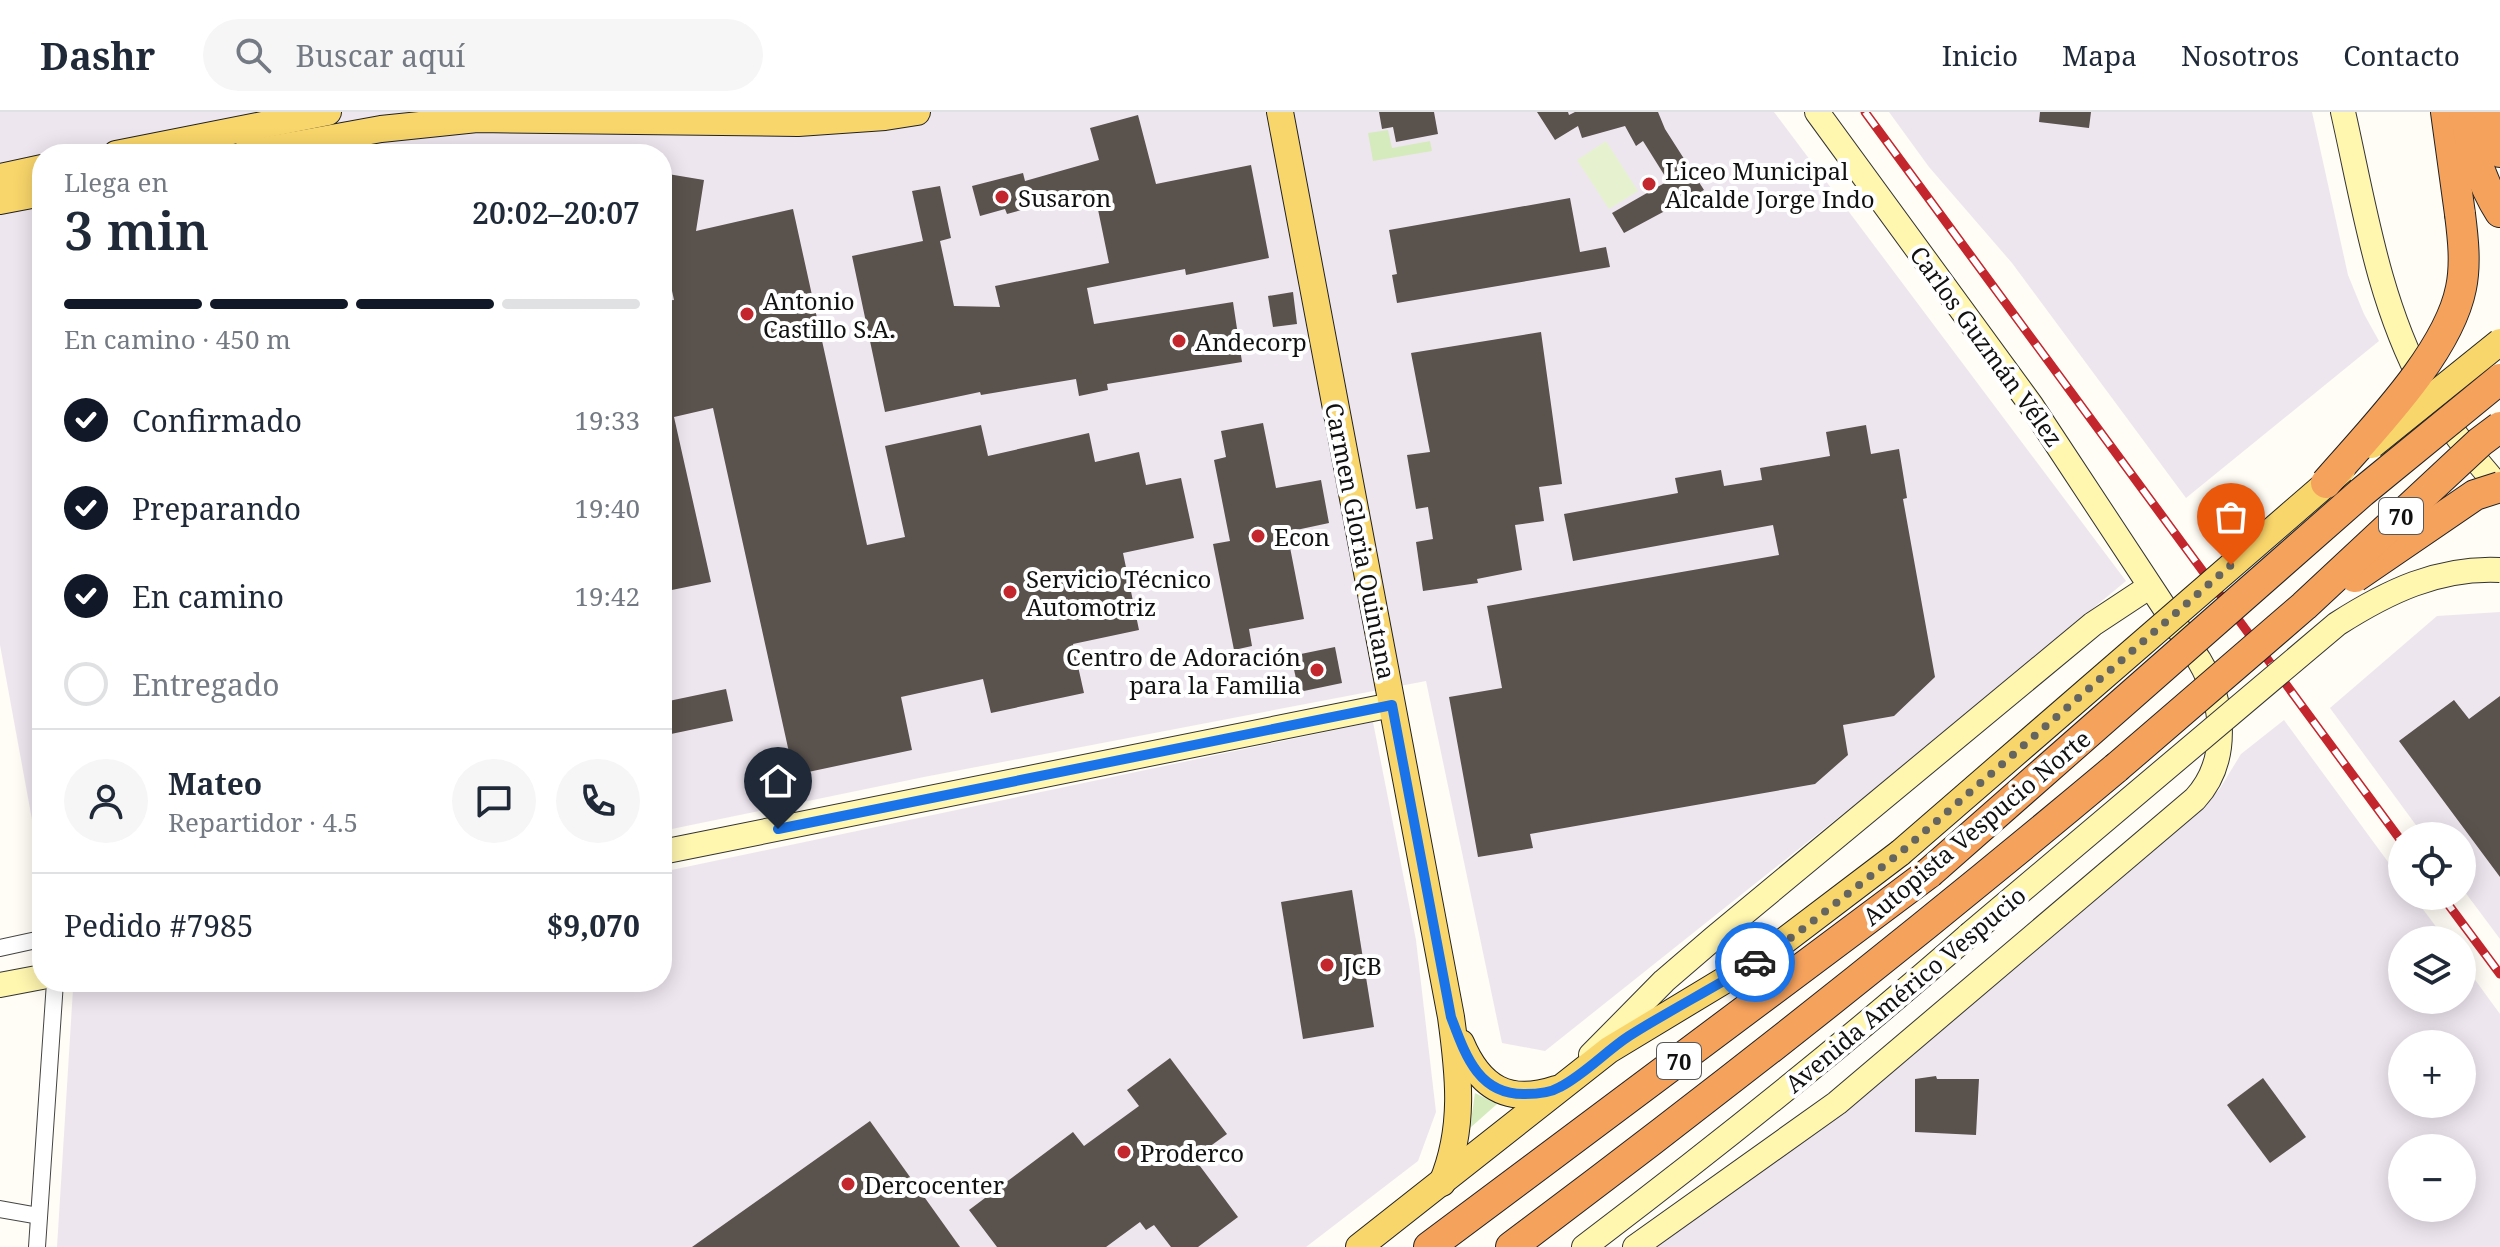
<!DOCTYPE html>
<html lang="es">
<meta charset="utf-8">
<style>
body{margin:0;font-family:"Noto Serif",serif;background:#f6f6f7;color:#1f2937;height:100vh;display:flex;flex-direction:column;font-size:30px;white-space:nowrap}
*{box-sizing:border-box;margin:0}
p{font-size:26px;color:#747a83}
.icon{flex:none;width:44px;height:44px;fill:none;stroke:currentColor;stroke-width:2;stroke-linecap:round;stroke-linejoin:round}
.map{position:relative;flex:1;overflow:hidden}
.panel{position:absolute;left:32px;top:32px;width:640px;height:848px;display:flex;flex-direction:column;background:#fff;border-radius:32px;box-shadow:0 4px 20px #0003}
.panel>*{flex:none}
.controls{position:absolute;left:2388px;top:710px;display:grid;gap:16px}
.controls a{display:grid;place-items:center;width:88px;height:88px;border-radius:50%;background:#fff;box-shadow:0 4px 20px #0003;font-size:40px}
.pin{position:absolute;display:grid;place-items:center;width:68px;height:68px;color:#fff;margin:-82px -34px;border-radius:50% 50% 50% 0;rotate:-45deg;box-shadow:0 0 8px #0007}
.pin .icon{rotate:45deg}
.courier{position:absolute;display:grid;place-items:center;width:80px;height:80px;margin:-40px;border:6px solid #1a73e8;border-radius:50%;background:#fff;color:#222;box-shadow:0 2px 10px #0007}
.headline em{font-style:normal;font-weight:600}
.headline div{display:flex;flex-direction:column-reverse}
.headline{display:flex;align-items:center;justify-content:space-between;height:136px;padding:0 32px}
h1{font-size:52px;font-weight:600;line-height:60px}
.bar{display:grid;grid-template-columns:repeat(4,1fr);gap:12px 8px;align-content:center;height:96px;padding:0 32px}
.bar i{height:10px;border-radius:6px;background:#e0e1e3}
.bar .current{background:#111827}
.bar p{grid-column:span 4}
.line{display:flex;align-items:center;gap:20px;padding:0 32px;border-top:2px solid #e0e1e3}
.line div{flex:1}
.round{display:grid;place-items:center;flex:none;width:84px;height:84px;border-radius:42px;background:#f6f6f7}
ol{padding:0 32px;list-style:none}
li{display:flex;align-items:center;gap:24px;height:88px}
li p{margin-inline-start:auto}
li .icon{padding:8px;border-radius:50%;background:#111827;color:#fff;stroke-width:4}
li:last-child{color:#747a83}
li i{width:44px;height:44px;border:4px solid #e0e1e3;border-radius:50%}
header{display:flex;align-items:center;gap:48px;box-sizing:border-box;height:112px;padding:0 40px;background:#fff;border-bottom:2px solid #e0e1e3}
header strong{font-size:38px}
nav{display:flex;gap:44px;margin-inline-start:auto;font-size:28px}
.search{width:560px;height:72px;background:#f6f6f7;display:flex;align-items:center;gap:20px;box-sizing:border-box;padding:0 28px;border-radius:44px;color:#747a83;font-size:30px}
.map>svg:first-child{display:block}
.industrial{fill:#eee6ef;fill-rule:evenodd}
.green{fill:#d5ebbd}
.pitch{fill:#e6f2cf}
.building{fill:#5a524d}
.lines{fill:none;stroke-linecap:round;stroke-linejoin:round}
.street-casing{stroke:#444;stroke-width:18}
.secondary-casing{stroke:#333;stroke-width:26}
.primary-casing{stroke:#222;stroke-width:28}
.highway-casing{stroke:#222;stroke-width:32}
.street{stroke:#fff;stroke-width:16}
.secondary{stroke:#fff6b0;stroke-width:24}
.primary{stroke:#f9d66b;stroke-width:26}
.highway{stroke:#f5a25d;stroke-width:30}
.rail-casing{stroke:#c4262e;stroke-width:9}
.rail{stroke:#fff;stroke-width:6;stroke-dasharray:18;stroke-linecap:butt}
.secondary-bridge-casing{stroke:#333;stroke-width:26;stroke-linecap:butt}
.primary-bridge-casing{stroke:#222;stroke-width:28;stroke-linecap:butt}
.highway-bridge-casing{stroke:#222;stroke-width:32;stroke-linecap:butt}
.secondary-bridge{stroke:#fff6b0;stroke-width:24}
.primary-bridge{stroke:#f9d66b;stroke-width:26}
.highway-bridge{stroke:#f5a25d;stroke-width:30}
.done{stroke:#646461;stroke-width:8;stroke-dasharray:0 14.4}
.route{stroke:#1a73e8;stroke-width:10}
.poi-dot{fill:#c4262e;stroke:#fff;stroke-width:3}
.labels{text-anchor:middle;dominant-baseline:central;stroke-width:8;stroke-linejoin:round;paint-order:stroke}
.shield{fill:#fff;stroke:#585858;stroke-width:2}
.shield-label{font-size:22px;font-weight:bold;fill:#111}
.poi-label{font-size:24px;fill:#111;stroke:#fff;text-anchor:start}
.street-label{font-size:24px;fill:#111;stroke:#fff}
</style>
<header>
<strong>Dashr</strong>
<div class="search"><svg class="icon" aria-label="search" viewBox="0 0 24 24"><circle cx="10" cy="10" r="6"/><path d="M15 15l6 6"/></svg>Buscar aquí</div>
<nav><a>Inicio</a><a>Mapa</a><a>Nosotros</a><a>Contacto</a></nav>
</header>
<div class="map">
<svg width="2500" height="1135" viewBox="0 0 2500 1135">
<rect width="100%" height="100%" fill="#fffdf5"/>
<g class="industrial">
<path d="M0,0H1774L2126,469L1869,681L1545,939L1502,931L1426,569L924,665L662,719V42H42V762L0,533Z"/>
<path d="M1889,0H2312L2348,163L2364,202L2379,229L2186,386L2012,151L1929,55Z"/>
<path d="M2500,500V827L2462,776V724H2424L2330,596L2437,504Z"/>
<path d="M2284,608L2402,769V784H2413L2446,828H2402V888H2462V850L2500,902V1135H1657L1747,1069L2219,678L2241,642ZM2402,932H2462V992H2402ZM2402,1036H2462V1096H2402Z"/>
<path d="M1373,610L1416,828L1436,1000L1418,1049L1306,1135H57L73,877L113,870H662V760Z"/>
</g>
<g class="green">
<path d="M1388,18L1392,36L1430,29L1432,39L1373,49L1368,21Z"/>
<path d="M1475,981L1497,992L1470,1016Z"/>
</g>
<path class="pitch" d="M1606,29L1638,79L1609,97L1577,48Z"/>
<g class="building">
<path d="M1379,0H1434L1438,22L1396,30L1393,15L1382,17Z"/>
<path d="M1537,0H1568L1569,3L1575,0H1658L1665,17L1704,78L1624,121L1612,101L1668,69L1643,29L1636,34L1625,14L1582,26L1578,14L1555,28Z"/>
<path d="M2040,0H2091L2089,16L2039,10Z"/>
<path d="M1138,3L1156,72L1251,53L1269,146L1186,163L1185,157L1087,176L1094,212L1233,190L1242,250L1107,272L1108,278L1079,284L1076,267L981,283L980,280L885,300L852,144L923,129L912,79L940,74L951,126L940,129L954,194L1000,195L995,174L1109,151L1095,83L1040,99L1039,93L1007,102L1005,97L980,104L972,74L1023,61L1025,69L1099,48L1090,16Z"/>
<path d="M662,61L704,68L696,119L793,97L867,433L905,425L885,334L981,313L988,344L1089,321L1095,350L1139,340L1146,373L1181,366L1194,426L1123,441L1139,518L1073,532L1084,581L991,601L983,567L901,585L912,638L794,663L713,296L674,305L711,470L662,480V189L674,188L662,133Z"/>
<path d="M1570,86L1580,140L1606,135L1610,155L1397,191L1392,163L1397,162L1389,118Z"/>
<path d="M1293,180L1297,212L1273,215L1268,184Z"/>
<path d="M1541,220L1562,372L1539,375L1544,409L1515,413L1522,458L1477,467L1478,471L1423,479L1416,430L1433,427L1428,395L1416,397L1407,343L1430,340L1411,241Z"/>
<path d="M1263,311L1276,376L1321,368L1329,411L1287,420L1304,507L1249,517L1252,534L1234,538L1213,432L1230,429L1214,348L1226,345L1221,319Z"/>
<path d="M1866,313L1871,342L1899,337L1907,386L1903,387L1935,565L1894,604L1843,613L1848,643L1815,672L1530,722L1533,736L1478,745L1449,585L1502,576L1487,494L1779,443L1773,413L1573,449L1564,402L1678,381L1675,366L1721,358L1724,374L1762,368L1760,356L1830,344L1826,320Z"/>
<path d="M1335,535L1342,571L1299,580L1291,544Z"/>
<path d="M726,577L733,609L671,622L664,590Z"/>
<path d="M2500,584V765L2399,629L2454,588L2469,607Z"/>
<path d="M1352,778L1374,915L1303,927L1281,790Z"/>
<path d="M1170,946L1227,1022L1194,1046L1238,1105L1198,1135H1171L1154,1113L1146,1118L1140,1110L1106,1135H997L969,1098L1073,1020L1084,1034L1139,994L1127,978Z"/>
<path d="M1936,964L1937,967H1979L1976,1023L1915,1020V967Z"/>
<path d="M2263,966L2306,1025L2270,1051L2227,993Z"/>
<path d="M870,1009L960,1135H692Z"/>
</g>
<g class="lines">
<g class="street-casing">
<g id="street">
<path d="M0,836L41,827"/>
<path d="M0,1097L39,1104"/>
<path d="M37,1135L55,870"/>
</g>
</g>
<g class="secondary-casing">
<g id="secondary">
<path d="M2343,0C2364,93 2378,189 2424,274C2443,310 2473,345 2500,376"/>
<path d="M662,740L1392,593"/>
<path d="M0,873L42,865"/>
<path d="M1591,943L1664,869L1714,826L2093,512L2149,475"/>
<path d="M1584,1135C1716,1035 1845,932 1969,823"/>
<path d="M1635,1135L1837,991L2195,687C2231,648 2224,590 2199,548L2031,293L1817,0"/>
</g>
</g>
<g class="primary-casing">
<g id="primary">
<path d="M1280,0L1451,905C1459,963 1465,1016 1442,1071"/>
<path d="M116,42L328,0"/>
<path d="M244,42L381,17L477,7L798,11L885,5L917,0"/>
<path d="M0,65L42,56"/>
<path d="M0,89L42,81"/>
<path d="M1461,931C1480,976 1509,993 1556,977"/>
<path d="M1359,1135L1609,938L1763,845L1900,741"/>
</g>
</g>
<g class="highway-casing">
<g id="highway">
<path d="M2446,0L2460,102"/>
<path d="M2464,0C2472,35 2480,69 2500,100"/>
<path d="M2490,0L2500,40"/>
<path d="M1429,1135L1929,761"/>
<path d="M1511,1135C1717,981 1918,822 2116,656"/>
</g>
</g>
<use href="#street" class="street"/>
<use href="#secondary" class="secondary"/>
<use href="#primary" class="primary"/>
<use href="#highway" class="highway"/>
<g class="rail-casing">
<g id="rail">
<path d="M1865,0L2402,730"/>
<path d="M2442,784L2500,862"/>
</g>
</g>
<use href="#rail" class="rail"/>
<g class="secondary-bridge-casing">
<path id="secondary-bridge" d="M1969,823L2337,512C2387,480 2438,455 2500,458"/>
</g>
<g class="primary-bridge-casing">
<g id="primary-bridge">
<path d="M2372,333L2500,230"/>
<path d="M1900,741L2342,358"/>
</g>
</g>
<g class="highway-bridge-casing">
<g id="highway-bridge">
<path d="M2326,371C2370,320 2448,242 2461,176C2466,152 2463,126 2460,102"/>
<path d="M2355,465L2475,383L2500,375"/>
<path d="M2116,656L2304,494L2480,330L2500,315"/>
<path d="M1929,761L2362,380L2500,267"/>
</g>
</g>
<use href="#secondary-bridge" class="secondary-bridge"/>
<use href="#primary-bridge" class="primary-bridge"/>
<use href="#highway-bridge" class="highway-bridge"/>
</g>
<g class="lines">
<path class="done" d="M1755,850L1795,823L1900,741L2231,453"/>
<path class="route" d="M778,717L1392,593L1451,905C1465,942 1478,983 1525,982C1536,982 1550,981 1560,975C1585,962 1606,939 1629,924C1670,898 1714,876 1755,850"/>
</g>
<g class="poi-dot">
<circle cx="1649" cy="72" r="8"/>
<circle cx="1002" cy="85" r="8"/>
<circle cx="747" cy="202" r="8"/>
<circle cx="1179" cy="229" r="8"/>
<circle cx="1258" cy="424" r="8"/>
<circle cx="1010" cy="480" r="8"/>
<circle cx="1317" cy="558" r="8"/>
<circle cx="1327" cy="853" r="8"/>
<circle cx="1124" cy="1040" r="8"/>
<circle cx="848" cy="1072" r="8"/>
</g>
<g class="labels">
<g class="shield">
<rect x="2379" y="386" width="44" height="36" rx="6"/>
<rect x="1657" y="931" width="44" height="36" rx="6"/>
</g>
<g class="shield-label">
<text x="2401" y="404">70</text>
<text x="1679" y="949">70</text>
</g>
<g class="poi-label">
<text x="1665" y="58">Liceo Municipal<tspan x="1665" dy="28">Alcalde Jorge Indo</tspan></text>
<text x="1018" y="85">Susaron</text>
<text x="763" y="188">Antonio<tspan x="763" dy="28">Castillo S.A.</tspan></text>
<text x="1195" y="229">Andecorp</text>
<text x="1274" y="424">Econ</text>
<text x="1026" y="466">Servicio Técnico<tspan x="1026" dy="28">Automotriz</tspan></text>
<text x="1301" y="544" text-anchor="end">Centro de Adoración<tspan x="1301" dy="28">para la Familia</tspan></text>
<text x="1343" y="853">JCB</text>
<text x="1140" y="1040">Proderco</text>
<text x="864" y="1072">Dercocenter</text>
</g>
<g class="street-label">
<text transform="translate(1987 234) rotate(54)">Carlos Guzmán Vélez</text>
<text transform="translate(1361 429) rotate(79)">Carmen Gloria Quintana</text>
<text transform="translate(1976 715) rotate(-40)">Autopista Vespucio Norte</text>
<text transform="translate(1905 877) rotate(-40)">Avenida Américo Vespucio</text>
</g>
</g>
</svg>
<div class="controls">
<a><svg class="icon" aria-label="locate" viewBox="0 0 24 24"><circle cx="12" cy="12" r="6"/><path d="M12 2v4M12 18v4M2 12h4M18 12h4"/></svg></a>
<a><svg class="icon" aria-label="layers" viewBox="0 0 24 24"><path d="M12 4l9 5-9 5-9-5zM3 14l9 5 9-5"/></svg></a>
<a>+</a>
<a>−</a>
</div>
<div class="pin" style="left:2231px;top:453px;background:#ea580c"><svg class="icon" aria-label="bag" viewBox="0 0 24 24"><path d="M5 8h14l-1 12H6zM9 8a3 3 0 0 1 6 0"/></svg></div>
<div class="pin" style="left:778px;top:717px;background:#1f2937"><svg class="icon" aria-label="home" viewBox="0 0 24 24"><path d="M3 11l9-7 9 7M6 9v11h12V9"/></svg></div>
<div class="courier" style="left:1755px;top:850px"><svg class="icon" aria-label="car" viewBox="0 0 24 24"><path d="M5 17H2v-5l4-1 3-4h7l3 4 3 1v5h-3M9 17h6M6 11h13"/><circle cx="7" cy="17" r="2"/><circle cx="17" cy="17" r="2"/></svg></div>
<section class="panel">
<div class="headline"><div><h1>3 min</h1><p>Llega en</p></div><em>20:02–20:07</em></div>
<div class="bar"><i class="current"></i><i class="current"></i><i class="current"></i><i></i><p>En camino · 450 m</p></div>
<ol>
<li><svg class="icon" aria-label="check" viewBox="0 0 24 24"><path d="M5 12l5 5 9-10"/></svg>Confirmado<p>19:33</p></li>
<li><svg class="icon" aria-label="check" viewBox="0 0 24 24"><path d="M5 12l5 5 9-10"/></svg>Preparando<p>19:40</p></li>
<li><svg class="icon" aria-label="check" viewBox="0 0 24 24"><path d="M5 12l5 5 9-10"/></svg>En camino<p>19:42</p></li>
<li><i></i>Entregado</li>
</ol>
<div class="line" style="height:144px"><a class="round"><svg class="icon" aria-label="person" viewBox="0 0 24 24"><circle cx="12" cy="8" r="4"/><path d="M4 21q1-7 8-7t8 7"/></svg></a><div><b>Mateo</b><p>Repartidor · 4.5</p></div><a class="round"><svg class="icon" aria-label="chat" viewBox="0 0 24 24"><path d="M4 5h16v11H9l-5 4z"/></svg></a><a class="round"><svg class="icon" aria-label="phone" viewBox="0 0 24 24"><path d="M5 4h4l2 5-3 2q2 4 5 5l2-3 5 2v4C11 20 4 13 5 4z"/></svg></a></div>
<div class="line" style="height:104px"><div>Pedido #7985</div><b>$9,070</b></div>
</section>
</div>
